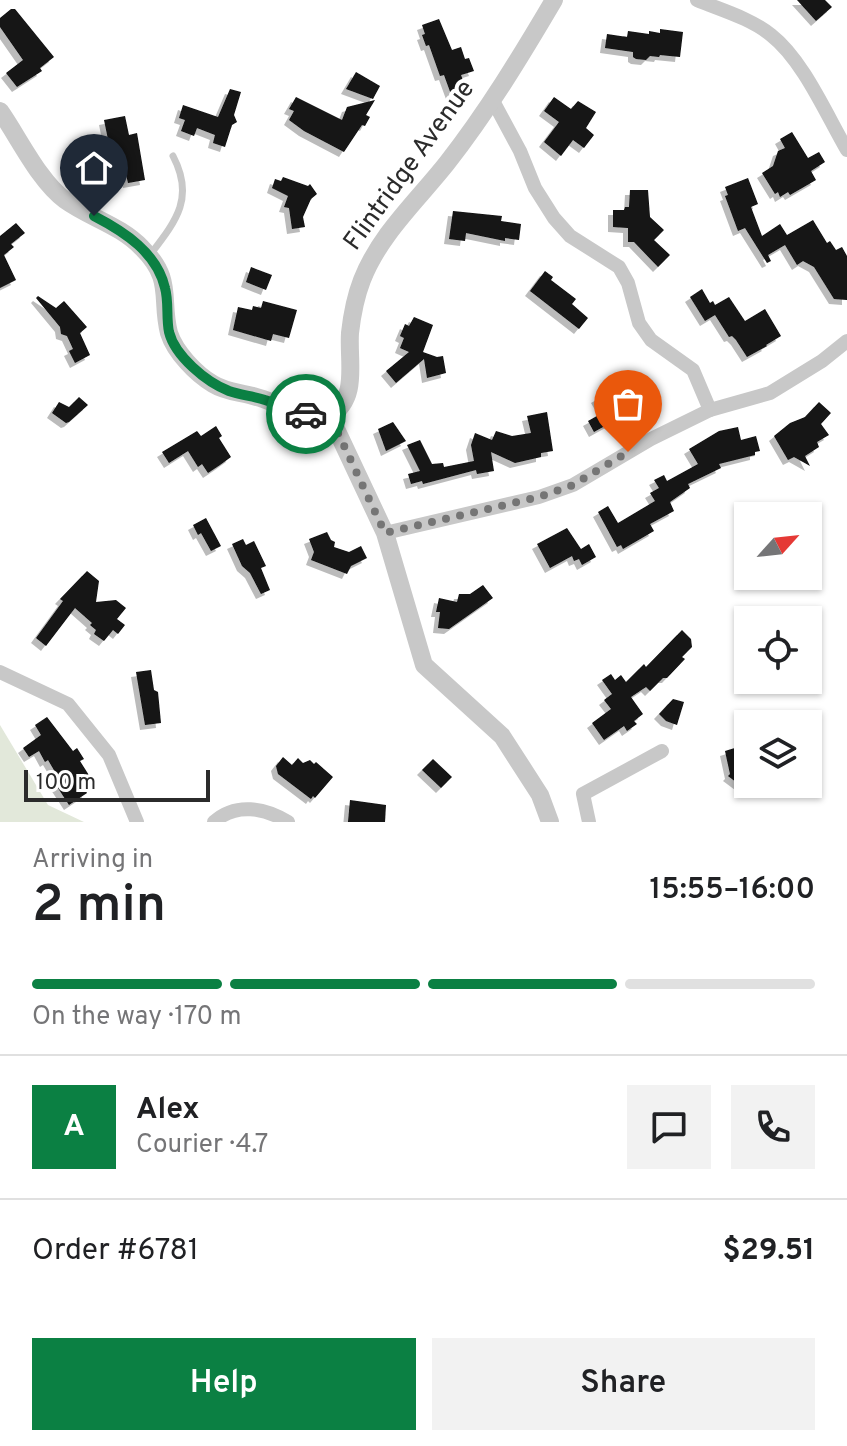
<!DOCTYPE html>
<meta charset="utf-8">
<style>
body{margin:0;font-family:Overpass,sans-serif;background:#f2f2f2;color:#202124;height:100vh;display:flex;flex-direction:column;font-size:30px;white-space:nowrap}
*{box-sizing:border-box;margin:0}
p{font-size:26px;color:#757577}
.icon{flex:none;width:44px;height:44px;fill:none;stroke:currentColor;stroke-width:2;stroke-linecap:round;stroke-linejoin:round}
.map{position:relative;height:822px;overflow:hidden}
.sheet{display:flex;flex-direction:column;background:#fff;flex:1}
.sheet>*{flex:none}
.needle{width:52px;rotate:63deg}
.fabs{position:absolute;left:734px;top:502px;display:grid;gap:16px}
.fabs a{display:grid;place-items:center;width:88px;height:88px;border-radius:0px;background:#fff;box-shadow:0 2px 6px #0004;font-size:40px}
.scale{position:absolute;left:24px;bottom:20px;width:186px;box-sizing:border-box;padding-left:8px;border:4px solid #2b2b2b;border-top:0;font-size:22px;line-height:28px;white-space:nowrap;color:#2b2b2b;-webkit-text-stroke:6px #fff;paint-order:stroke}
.pin{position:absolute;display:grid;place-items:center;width:68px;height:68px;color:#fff;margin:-82px -34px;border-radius:50% 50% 50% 0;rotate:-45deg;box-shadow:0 0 8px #0007}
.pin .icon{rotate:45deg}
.courier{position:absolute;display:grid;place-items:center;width:80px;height:80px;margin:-40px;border:6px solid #0b8043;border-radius:50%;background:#fff;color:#222;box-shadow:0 2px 10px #0007}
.overview em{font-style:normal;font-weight:600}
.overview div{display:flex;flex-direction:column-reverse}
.overview{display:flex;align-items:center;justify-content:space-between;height:136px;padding:0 32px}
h1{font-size:52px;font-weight:600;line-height:60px}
.bar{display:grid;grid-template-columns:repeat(4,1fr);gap:12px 8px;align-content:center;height:96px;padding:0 32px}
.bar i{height:10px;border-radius:6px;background:#e0e0e0}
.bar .current{background:#0b8043}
.bar p{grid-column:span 4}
.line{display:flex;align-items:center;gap:20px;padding:0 32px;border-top:2px solid #e0e0e0}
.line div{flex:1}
.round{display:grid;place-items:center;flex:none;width:84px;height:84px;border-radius:0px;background:#f2f2f2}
.cta{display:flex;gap:16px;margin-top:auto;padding:16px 32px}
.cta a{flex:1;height:92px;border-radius:0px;background:#0b8043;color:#fff;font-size:32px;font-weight:600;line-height:92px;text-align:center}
.cta a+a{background:#f2f2f2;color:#202124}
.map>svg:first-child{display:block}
.green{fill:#e2e8da}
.building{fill:#121212;filter:url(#shadow)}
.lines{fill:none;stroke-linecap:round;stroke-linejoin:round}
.service{stroke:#c8c8c8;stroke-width:7}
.minor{stroke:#c8c8c8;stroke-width:14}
.tertiary{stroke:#c8c8c8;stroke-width:18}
.done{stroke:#757575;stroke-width:8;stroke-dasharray:0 14.4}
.route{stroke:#0b8043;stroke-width:10}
.labels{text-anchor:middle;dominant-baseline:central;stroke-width:8;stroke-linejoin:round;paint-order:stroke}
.street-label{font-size:26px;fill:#2b2b2b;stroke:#fff}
</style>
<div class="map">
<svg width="847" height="822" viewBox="0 0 847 822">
<defs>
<filter id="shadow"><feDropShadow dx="-5" dy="5" stdDeviation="0" flood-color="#0004"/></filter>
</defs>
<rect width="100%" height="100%" fill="#fff"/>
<path class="green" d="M0,725L48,805L84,822H0Z"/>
<g class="building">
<path d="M797,0H825L832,7L816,21Z"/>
<path d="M11,9H15L54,57L40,68L42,71L17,87L6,73L23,60L0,27V18Z"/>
<path d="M439,19L452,50L461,47L465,59L469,58L474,71L461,75L467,92L452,97L444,75L440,76L429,45L426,46L422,35L425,34L422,25Z"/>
<path d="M660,29L683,32L680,57L660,55L659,57L650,56L646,60L636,59L633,57V52L605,48L607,34L627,37L628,31L649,34V31L660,33Z"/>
<path d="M356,72L380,86L373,99L346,89Z"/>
<path d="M230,89L241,92L234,115L237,122L232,125L225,147L213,143L215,135L197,128L194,136L181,131L185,120L179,118L183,105L218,117Z"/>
<path d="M296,97L342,120L347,107L375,100L366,115L370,117L365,126L362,125L344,152L304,131L289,120L294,111L289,109Z"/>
<path d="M554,97L571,109L578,101L596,112L586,128L594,135L584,148L573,140L561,156L544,142L559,122L544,111Z"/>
<path d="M125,116L129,135L137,133L145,180L128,183L125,170L90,179L85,154L110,149L104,120Z"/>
<path d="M792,132L808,158L819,152L825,162L811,171L816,180L790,195L788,192L780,197L778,192L775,194L762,173L773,166L778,151L785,148L780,139Z"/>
<path d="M283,177L308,186L310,184L317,194L311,199L303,217L305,227L292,229L289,208L284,207L288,196L272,188L275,179L281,181Z"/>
<path d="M748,178L758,204L751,207L762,236L780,224L787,235L813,220L827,243L830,241L836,250L842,247L847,256V300L834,299L814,267L803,261L797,265L785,245L768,255L771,261L767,263L745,228L738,231L725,196L728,195L725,187Z"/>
<path d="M630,190H648L650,217L664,230L654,240L670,255L658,267L634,242H628V228L613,227V210H624L625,207H629Z"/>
<path d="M453,211L502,216L501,221L521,224L519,240L505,238V241L466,233L465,241L449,239Z"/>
<path d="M16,223L25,233L11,244L14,247L4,255L16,280L0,288V236Z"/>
<path d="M251,267L272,275L266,290L246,282Z"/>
<path d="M545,271L553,277L551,280L576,299L572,304L588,318L579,329L530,291Z"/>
<path d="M702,289L710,303L713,301L715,305L729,297L745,321L765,309L781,336L766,345L767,346L747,357L736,340L732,336L729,337L715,315L705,321L690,297Z"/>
<path d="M38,296L56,308L64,301L87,327L80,333L90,355L75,363L69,351L73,349L67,336L61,334L60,327L36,298Z"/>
<path d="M263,301L297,310L289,338L273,334L271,341L233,330L238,307L252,310L253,306L261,308Z"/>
<path d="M414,317L433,325L423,352L437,357L443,356L446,373L427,378L424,359L396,383L386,371L409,352L400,348L404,338L400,336L405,324L409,326Z"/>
<path d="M624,382L639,407L594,432L588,421L604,412L596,398Z"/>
<path d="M79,397L88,405L69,422L66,423L52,413L59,402L69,407Z"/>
<path d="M819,402L831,413L821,424L829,435L817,442L819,447L805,456L810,466L794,457L788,460L774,436L790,423L805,417Z"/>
<path d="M547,412L553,451L541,453V457L515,463L491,452L494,471L477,474L476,470L423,484L422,481L411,484L408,474L420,471L407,445L420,440L432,464L443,463L444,467L474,461L471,445L475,433L492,440L496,431L512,436L531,433L527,416Z"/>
<path d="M393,422L406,441L386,451L378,429Z"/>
<path d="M216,426L222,436L219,438L231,457L220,465L208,473L202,464L198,467L188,451L169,463L162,452L197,431L201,436Z"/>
<path d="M738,427L741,440L756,436L760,451L755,452V455L719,464L721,468L688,484L690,488L670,502L674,511L650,524L654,531L623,549L621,545L617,547L598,512L608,506L618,523L655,501L650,493L659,488L654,480L664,475L667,481L698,464L689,449L719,431Z"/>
<path d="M206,518L221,546L211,551L201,533L198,535L193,525Z"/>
<path d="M567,528L581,549L589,544L596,557L582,565L579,559L574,561L572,556L550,568L537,544Z"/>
<path d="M327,532L331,540L335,542L334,547L349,552L361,546L367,558L351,566L347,574L311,560L314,552L309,539Z"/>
<path d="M243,539L246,545L254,541L266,566L261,568L270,590L261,594L250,573L242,566L232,544Z"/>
<path d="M87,571L99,581L96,602L116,600L126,608L117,619L125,625L118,634L113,630L104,641L94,634L96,630L90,625L92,623L75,608L46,646L36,638L63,601L60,599Z"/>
<path d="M483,585L493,598L449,629L438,628L440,612H436L439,598L457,602L459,594H470Z"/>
<path d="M682,630L691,639L692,647L682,657L685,659L667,678H663L650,691L646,687L631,697L643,714L634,721L637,724L627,731L624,726L604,740L592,723L611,709L604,700L612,694L602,680L611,674L615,680L621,675L626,682L644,664L646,667Z"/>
<path d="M151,670L154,690L158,692L161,723L145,725L136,672Z"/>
<path d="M673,699L684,702L677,725L666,721L659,714Z"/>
<path d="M47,717L73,751L77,748L84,759L80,761L92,780L83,786L87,793L69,805L56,785L61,782L48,760L45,762L39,751L29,757L23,748L41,735L35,725Z"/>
<path d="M738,747H744L748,761V783L744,788L728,776L730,774L725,751Z"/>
<path d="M283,757L292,765L298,758L303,763L310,760L314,764L316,762L333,777L315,798L313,796L311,799L278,774L276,766Z"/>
<path d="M433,759L452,777L441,788L422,770Z"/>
<path d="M350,800L386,805L385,822H348Z"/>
</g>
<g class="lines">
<path class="service" d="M150,255C176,221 195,198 173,156"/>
<g class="minor">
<path d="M697,0C721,10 750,18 771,35C803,60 826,114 847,150"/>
<path d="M492,99L520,151L535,188L554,218L570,236L619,267L628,283L639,323L651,340L693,370L710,410"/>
<path d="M385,533L539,497L573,485L651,439L710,410L770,393L822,361L847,341"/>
<path d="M0,672L68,704L109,755L137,822"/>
<path d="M214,822C236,802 265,808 288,822"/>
<path d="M589,822L583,794L662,751"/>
</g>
<g class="tertiary">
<path d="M0,111C19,138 39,181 65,200C90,218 120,225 142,248C174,280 160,298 169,333C175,352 196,374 213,384C226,392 239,392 253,396C269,400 284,408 299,412C309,415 320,415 330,416L385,533L424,665L502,736L540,795L550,822"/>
<path d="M330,416C359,398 348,363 350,333C352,315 355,298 362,280C380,234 417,201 447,163C487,112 521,56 554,0"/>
</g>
</g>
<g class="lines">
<path class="done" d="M306,414L330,416L385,533L539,497L573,485L628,452"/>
<path class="route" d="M94,216C125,232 157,253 165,288C169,302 166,318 169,332C175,356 206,382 229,391C240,395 253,396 265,400C278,404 292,411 306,414"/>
</g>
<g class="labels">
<g class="street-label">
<text transform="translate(410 166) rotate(-54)">Flintridge Avenue</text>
</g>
</g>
</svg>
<div class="fabs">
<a><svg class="needle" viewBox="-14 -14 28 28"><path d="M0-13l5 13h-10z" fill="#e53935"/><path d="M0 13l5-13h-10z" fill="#757577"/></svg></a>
<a><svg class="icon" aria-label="locate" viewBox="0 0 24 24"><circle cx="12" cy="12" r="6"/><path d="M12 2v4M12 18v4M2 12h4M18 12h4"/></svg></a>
<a><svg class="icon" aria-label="layers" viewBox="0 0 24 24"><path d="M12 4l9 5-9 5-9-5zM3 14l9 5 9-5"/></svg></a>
</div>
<div class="scale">100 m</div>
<div class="pin" style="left:628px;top:452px;background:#ea580c"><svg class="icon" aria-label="bag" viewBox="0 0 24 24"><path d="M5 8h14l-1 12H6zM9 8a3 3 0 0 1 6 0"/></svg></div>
<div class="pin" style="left:94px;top:216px;background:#1f2937"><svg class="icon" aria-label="home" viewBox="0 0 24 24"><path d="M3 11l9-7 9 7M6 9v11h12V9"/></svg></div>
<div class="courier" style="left:306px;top:414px"><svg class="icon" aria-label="car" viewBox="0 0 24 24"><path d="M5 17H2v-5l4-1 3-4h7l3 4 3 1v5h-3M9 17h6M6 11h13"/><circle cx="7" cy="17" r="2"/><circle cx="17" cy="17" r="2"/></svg></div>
</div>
<section class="sheet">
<div class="overview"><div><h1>2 min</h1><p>Arriving in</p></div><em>15:55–16:00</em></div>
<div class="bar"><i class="current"></i><i class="current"></i><i class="current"></i><i></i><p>On the way · 170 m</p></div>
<div class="line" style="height:144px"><b class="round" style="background:#0b8043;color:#fff">A</b><div><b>Alex</b><p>Courier · 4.7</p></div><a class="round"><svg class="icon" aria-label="chat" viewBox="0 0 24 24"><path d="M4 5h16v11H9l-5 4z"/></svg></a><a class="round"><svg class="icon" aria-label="phone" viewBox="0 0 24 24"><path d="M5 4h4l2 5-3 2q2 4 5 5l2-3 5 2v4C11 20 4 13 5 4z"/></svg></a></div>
<div class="line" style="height:104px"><div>Order #6781</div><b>$29.51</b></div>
<div class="cta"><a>Help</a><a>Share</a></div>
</section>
